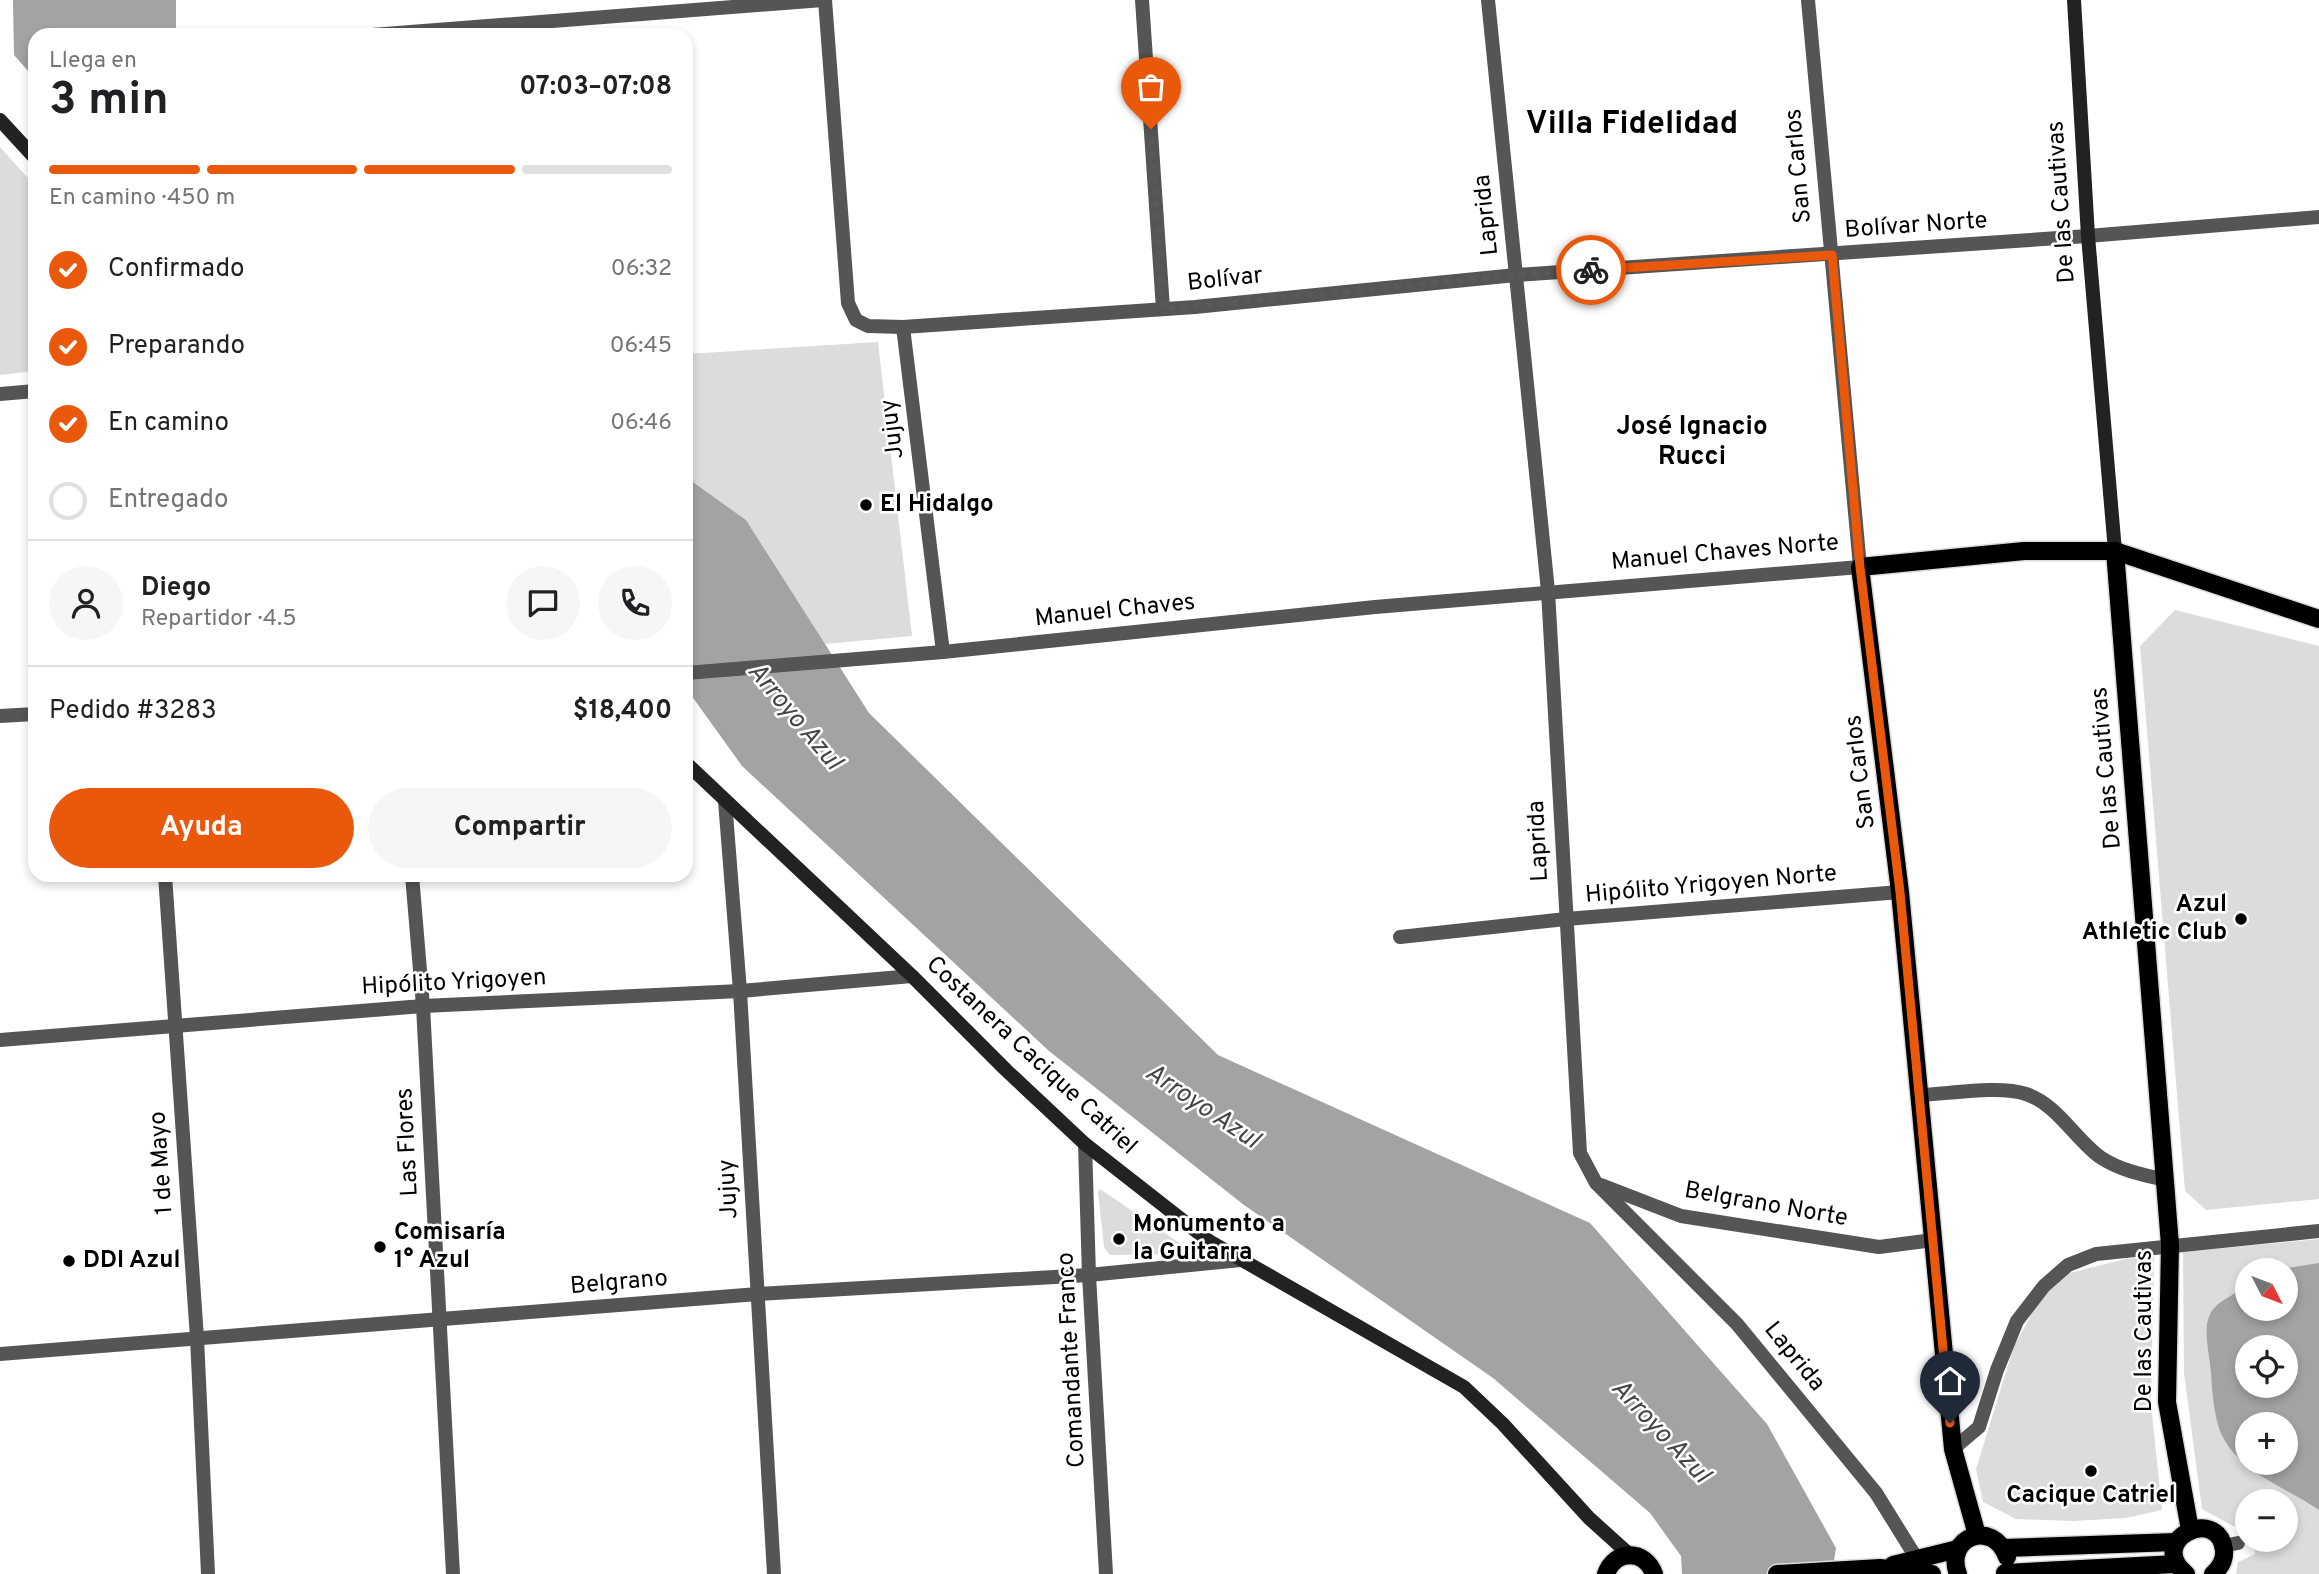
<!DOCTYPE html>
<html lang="es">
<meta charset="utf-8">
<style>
body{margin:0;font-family:Overpass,sans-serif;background:#f6f6f6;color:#202124;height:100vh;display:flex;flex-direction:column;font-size:26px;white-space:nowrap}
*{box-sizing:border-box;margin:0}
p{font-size:23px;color:#757577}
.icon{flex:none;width:38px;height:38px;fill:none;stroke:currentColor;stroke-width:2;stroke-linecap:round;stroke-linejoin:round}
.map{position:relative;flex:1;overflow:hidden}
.sheet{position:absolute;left:28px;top:28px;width:665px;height:854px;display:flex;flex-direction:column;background:#fff;border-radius:21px;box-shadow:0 4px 10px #0003}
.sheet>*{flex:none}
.needle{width:46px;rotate:132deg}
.controls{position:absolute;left:2235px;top:1258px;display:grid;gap:14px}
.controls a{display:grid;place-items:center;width:63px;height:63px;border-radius:50%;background:#fff;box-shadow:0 4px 10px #0003;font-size:35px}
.pin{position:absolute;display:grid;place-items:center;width:60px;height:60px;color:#fff;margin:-72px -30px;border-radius:50% 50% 50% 0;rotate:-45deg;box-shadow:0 0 7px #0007}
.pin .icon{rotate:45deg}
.courier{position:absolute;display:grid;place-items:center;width:70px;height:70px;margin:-35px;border:5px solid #ea580c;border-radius:50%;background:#fff;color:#222;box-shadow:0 2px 9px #0007}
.summary em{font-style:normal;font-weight:700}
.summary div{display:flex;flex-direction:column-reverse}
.summary{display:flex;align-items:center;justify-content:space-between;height:119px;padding:0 21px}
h1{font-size:46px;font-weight:700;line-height:52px}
.bar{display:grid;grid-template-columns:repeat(4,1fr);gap:10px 7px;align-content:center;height:84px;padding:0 21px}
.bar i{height:9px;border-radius:5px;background:#e0e0e0}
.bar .on{background:#ea580c}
.bar p{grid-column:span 4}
.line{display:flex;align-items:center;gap:18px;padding:0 21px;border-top:2px solid #e0e0e0}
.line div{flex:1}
.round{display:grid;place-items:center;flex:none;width:74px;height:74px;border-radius:37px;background:#f6f6f6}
ol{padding:0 21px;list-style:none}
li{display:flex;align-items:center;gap:21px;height:77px}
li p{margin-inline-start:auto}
li .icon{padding:7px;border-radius:50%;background:#ea580c;color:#fff;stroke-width:4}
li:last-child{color:#757577}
li i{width:38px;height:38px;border:4px solid #e0e0e0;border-radius:50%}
.button{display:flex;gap:14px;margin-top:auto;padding:14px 21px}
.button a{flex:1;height:80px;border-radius:42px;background:#ea580c;color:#fff;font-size:28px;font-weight:700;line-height:80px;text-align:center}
.button a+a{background:#f6f6f6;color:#202124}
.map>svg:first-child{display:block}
.green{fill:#dcdcdc;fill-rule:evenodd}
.water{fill:#a3a3a3;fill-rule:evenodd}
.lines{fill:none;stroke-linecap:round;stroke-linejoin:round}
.primary-casing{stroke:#dbdbdb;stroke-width:21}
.minor{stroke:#555;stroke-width:14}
.tertiary{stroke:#555;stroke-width:14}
.secondary{stroke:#222;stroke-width:14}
.primary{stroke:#000;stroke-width:18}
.done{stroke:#595959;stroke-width:7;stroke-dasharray:0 12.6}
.route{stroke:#ea580c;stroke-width:9}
.poi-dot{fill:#000;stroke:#fff;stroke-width:2.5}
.labels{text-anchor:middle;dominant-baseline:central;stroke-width:5;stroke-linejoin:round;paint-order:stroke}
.street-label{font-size:24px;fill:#000;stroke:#fff}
.poi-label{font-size:24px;font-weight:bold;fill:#000;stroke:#fff;text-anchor:start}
.neighbourhood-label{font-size:26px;font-weight:bold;fill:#000;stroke:#fff}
.water-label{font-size:26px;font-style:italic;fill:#444;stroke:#fff}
.district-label{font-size:32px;font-weight:bold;fill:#000;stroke:#fff}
</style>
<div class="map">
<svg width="2319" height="1574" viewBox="0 0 2319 1574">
<rect width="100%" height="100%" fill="#fff"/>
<g class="green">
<path d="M0,147L35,186V371L0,375Z"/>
<path d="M878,342L912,636L825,644L746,520L686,477V354Z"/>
<path d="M2175,610L2319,646V1199L2206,1210L2185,1191L2140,646Z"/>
<path d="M1100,1189L1190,1250L1193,1254L1110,1255L1104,1247L1098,1192Z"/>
<path d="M2319,1239V1574H2236L2238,1562L2255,1554L2253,1540H2286V1502H2247V1524L2233,1526L2202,1509L2184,1373L2183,1252ZM2247,1270H2286V1309H2247ZM2247,1348H2286V1386H2247ZM2247,1424H2286V1463H2247Z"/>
<path d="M2154,1255L2151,1403L2162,1510L2126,1518L2073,1521L2016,1519L1983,1502L1976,1469L2014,1346L2041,1297L2066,1274L2125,1259Z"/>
</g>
<g class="water">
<path d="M13,0H176V35H35V79L14,55Z"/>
<path d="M686,477L746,520L869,713L1218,1055L1590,1223L1767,1424L1836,1548L1832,1574H1682L1681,1556L1650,1513L1493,1378L1244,1205L1049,1051L742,766L686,688Z"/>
<path d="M2319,1263V1510C2286,1487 2237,1472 2220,1431C2214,1414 2212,1391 2211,1373C2210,1359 2204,1333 2208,1320C2214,1297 2238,1299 2247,1280V1309H2286V1270H2276ZM2247,1348H2286V1386H2247ZM2247,1424H2286V1463H2247Z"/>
</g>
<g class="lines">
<g class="primary-casing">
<g id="primary">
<path d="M2115,551L2170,1245L2167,1402L2190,1530"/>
<path d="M1977,1535L1953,1449L1900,892L1860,567L2024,551H2115L2319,619"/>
<path d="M2004,1548L2176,1542"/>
<path d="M1893,1565L1958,1549"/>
<path d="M2005,1573L2176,1564"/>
<path d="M1606,1574C1615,1549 1645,1549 1654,1574"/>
<path d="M1777,1574L1880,1568L1932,1574"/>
<path d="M1958,1574C1944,1537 1993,1518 2007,1557"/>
<path d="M2186,1574C2145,1541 2218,1504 2224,1550C2225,1560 2220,1568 2213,1574"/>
</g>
</g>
<g class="minor">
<path d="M825,0L848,303L856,320L868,326L903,327L1195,307L1516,275L2088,236L2319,217"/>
<path d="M1142,0L1163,309"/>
<path d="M1488,0L1548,591L1580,1153L1596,1183L1737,1324L1876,1493L1917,1559"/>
<path d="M1808,0L1860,567"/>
<path d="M372,35L823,0"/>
<path d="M903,327L943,652"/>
<path d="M0,394L35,391"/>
<path d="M725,801L740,991L774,1574"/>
<path d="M165,875L197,1338L208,1574"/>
<path d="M412,875L423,1006L453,1574"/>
<path d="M1400,937L1566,919L1900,892"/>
<path d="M1919,1095C1949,1094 1999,1085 2026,1094C2057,1104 2075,1139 2100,1157C2119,1170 2143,1175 2166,1180"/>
<path d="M1085,1144L1089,1275L1106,1574"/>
<path d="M1601,1185L1681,1216L1879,1247L1933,1240"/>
<path d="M0,1354L758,1294L1089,1275L1241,1260"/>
<path d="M1953,1449L1979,1427L1997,1370L2017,1321L2044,1286L2068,1265L2096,1254L2319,1231"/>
<path d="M2223,1546L2238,1543"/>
</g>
<g class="tertiary">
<path d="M686,673L943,652L1375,607L1860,567"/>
<path d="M0,716L35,714"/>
<path d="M0,1040L423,1006L740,991L912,976"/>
</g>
<g class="secondary">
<path d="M2074,0L2088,236L2115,551"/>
<path d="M0,120L35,158"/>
<path d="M686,763L912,976L1006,1070L1085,1144L1209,1241L1464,1387L1503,1424L1589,1518L1630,1555"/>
</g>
<use href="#primary" class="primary"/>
</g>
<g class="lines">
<path class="done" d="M1151,129L1163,309L1516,275L1591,270"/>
<path class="route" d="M1591,270L1832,255L1860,567L1900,892L1950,1423"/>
</g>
<g class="poi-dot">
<circle cx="866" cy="505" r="7"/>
<circle cx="2241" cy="919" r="7"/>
<circle cx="1119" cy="1239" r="7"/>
<circle cx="380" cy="1247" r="7"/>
<circle cx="69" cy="1261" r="7"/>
<circle cx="2091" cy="1471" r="7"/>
</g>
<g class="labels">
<g class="street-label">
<text transform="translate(1799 166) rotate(-95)">San Carlos</text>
<text transform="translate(2062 202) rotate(-94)">De las Cautivas</text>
<text transform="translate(1487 215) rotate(-96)">Laprida</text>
<text transform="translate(1916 226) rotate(-4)">Bolívar Norte</text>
<text transform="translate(1225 280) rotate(-6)">Bolívar</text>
<text transform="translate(893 429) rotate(-97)">Jujuy</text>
<text transform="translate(1725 553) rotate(-5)">Manuel Chaves Norte</text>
<text transform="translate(1115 611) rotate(-6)">Manuel Chaves</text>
<text transform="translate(2107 768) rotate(-95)">De las Cautivas</text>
<text transform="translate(1861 772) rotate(-97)">San Carlos</text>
<text transform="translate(1539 841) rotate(-93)">Laprida</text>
<text transform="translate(1711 885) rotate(-5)">Hipólito Yrigoyen Norte</text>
<text transform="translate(454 983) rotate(-3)">Hipólito Yrigoyen</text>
<text transform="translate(1031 1056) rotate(43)">Costanera Cacique Catriel</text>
<text transform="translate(408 1142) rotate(-93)">Las Flores</text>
<text transform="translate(162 1163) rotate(-94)">1 de Mayo</text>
<text transform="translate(729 1189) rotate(-93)">Jujuy</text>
<text transform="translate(1766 1205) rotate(10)">Belgrano Norte</text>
<text transform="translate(619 1283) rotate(-5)">Belgrano</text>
<text transform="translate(2145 1331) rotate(-90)">De las Cautivas</text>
<text transform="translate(1794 1357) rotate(51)">Laprida</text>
<text transform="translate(1072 1360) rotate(-93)">Comandante Franco</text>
</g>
<g class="poi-label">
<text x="880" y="505">El Hidalgo</text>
<text x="2227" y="905" text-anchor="end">Azul<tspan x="2227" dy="28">Athletic Club</tspan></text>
<text x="1133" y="1225">Monumento a<tspan x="1133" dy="28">la Guitarra</tspan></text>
<text x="394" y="1233">Comisaría<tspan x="394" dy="28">1° Azul</tspan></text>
<text x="83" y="1261">DDI Azul</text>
<text x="2091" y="1496" text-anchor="middle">Cacique Catriel</text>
</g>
<g class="neighbourhood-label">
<text x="1692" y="427">José Ignacio<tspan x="1692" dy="30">Rucci</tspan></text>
</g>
<g class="water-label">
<text transform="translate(794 717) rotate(50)">Arroyo Azul</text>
<text transform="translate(1202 1107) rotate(34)">Arroyo Azul</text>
<text transform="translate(1660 1432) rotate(47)">Arroyo Azul</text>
</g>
<g class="district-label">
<text x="1632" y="125">Villa Fidelidad</text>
</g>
</g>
</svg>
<div class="controls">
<a><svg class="needle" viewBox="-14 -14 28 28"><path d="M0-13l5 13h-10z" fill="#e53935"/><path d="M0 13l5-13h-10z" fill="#757577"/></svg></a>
<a><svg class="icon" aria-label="locate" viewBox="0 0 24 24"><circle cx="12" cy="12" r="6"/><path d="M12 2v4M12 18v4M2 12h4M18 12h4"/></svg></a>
<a>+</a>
<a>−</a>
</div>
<div class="pin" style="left:1151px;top:129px;background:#ea580c"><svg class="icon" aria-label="bag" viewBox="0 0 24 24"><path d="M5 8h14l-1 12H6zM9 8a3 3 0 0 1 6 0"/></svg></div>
<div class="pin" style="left:1950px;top:1423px;background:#1f2937"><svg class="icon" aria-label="home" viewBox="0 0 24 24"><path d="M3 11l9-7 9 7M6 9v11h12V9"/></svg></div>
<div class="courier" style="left:1591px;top:270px"><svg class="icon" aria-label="bike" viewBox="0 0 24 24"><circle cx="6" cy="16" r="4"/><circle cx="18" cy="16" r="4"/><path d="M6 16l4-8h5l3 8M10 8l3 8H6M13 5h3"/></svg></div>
<section class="sheet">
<div class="summary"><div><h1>3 min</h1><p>Llega en</p></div><em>07:03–07:08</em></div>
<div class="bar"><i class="on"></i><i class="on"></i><i class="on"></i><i></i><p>En camino · 450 m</p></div>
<ol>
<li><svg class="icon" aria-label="check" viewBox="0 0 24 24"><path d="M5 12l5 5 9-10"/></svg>Confirmado<p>06:32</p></li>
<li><svg class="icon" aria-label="check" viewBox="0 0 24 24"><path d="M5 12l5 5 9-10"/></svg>Preparando<p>06:45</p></li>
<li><svg class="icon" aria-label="check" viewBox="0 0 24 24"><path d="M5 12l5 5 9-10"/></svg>En camino<p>06:46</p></li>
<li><i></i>Entregado</li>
</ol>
<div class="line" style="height:126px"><a class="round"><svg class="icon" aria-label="person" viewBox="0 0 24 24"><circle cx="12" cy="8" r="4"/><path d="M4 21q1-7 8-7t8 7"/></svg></a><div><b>Diego</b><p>Repartidor · 4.5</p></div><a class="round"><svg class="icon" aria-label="chat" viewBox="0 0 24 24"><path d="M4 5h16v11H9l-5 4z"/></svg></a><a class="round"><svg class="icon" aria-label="phone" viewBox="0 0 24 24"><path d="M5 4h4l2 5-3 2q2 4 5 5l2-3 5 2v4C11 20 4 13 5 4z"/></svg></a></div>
<div class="line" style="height:91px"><div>Pedido #3283</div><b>$18,400</b></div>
<div class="button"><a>Ayuda</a><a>Compartir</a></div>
</section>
</div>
